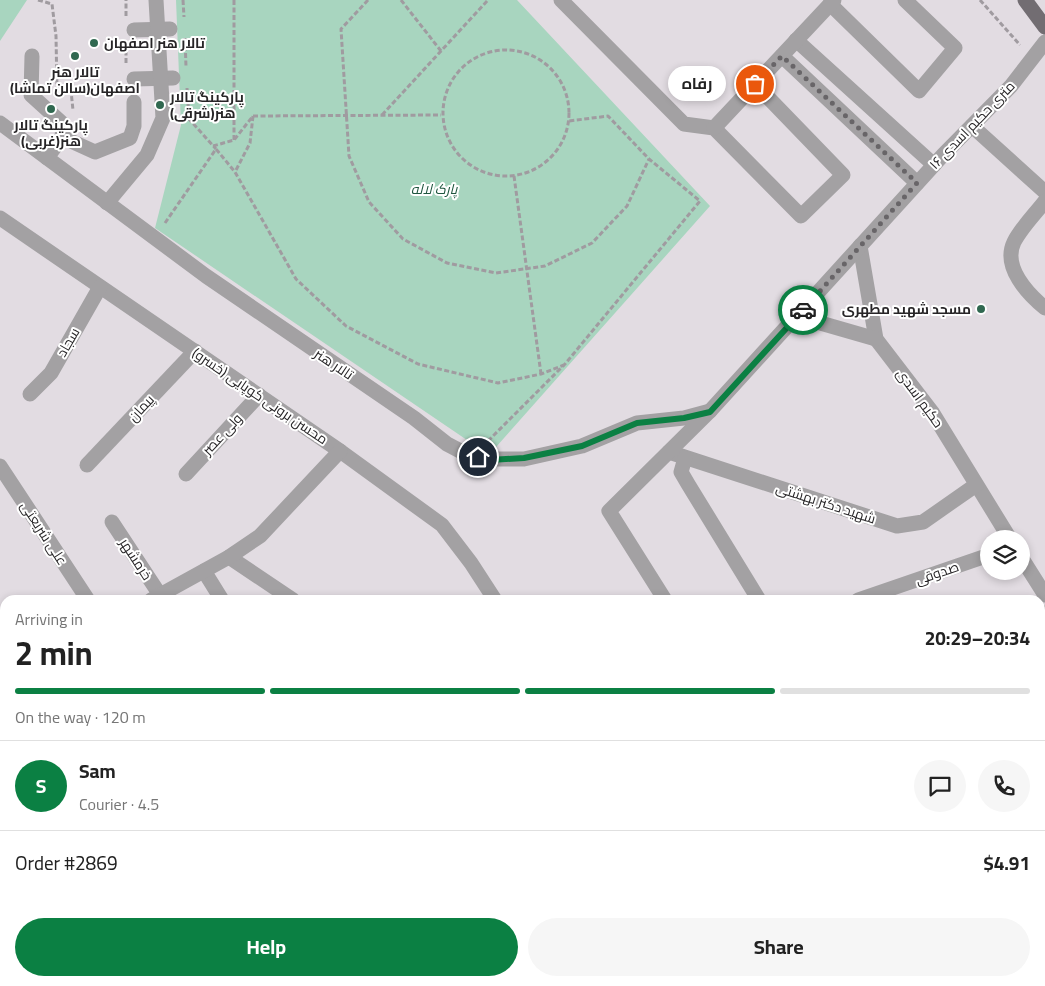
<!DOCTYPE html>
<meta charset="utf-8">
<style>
body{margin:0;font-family:Georgia,Cairo,serif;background:#f6f6f6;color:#222;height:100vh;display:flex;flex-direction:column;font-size:19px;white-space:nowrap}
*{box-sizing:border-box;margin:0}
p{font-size:16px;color:#767676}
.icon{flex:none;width:28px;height:28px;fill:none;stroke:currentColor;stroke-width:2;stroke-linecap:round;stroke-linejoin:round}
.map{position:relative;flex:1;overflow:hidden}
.side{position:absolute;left:0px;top:595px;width:1045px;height:391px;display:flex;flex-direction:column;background:#fff;border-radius:15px 15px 0 0;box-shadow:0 2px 8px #0003}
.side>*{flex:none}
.buttons{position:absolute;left:980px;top:530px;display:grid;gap:10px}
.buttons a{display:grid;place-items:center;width:50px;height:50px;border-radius:50%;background:#fff;box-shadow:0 2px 8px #0003;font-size:25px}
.pin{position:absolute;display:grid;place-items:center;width:42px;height:42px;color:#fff;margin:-21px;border:2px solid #fff;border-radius:50%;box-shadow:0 1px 5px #0007}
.courier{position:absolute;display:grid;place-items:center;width:50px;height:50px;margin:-25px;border:4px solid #0b8043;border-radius:50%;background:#fff;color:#222;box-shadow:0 1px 6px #0007}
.bubble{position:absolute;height:35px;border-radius:18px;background:#fff;box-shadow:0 2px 8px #0003;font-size:16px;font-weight:700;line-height:35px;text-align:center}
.head em{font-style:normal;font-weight:700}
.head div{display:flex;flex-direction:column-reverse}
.head{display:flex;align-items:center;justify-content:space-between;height:85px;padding:0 15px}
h1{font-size:32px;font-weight:700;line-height:38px}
.bar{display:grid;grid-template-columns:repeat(4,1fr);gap:8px 5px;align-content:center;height:60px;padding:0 15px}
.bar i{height:6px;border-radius:4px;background:#e0e0e0}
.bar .active{background:#0b8043}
.bar p{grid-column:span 4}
.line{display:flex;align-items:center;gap:12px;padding:0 15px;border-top:1px solid #e0e0e0}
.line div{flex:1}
.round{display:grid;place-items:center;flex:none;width:52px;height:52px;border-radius:26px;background:#f6f6f6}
.primary-button{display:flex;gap:10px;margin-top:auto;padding:10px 15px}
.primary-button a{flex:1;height:58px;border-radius:30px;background:#0b8043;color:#fff;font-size:20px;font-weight:700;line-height:58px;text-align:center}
.primary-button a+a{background:#f6f6f6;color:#222}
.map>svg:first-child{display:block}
.green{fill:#a8d5bf}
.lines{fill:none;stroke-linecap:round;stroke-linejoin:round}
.path{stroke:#a09ba0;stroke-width:3;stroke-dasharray:5 2.5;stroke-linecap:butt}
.minor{stroke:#a3a1a3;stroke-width:15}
.major{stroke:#726d72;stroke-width:15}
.done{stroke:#686568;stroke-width:5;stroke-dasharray:0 9}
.route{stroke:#0b8043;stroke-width:6}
.poi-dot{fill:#306850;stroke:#fff;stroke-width:2}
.labels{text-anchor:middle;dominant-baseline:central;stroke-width:4;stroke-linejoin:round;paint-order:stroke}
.poi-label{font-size:14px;font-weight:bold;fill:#272527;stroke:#fff;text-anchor:start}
.street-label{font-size:14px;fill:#272527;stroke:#fff}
.park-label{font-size:14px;font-style:italic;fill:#1f563f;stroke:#fff}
</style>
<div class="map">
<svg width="1045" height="986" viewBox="0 0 1045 986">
<rect width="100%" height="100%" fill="#e2dce2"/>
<g class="green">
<path d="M0,0H27L0,41Z"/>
<path d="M176,0H517L710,206L489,455L155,228L181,125Z"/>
</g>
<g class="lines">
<g class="path">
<path d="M38,0L52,4L56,36L57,90L71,91L73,110"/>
<path d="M183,0L184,17"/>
<path d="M234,0V140"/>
<path d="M368,0L341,29L349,156L369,202L403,239L447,263L496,273L545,266L592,243L627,206L649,159"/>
<path d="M401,0L441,51"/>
<path d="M980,0L1020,45"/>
<path d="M126,16V0"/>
<path d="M185,38L186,67"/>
<circle cx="506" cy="113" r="63"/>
<path d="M126,63V45"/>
<path d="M187,88L189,119L216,149"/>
<path d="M382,115L488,0"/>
<path d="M253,116L250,143L235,172L296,279L346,326L418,364L498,383L541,374L564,365"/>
<path d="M253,116L441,115"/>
<path d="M213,146L234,140L253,116"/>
<path d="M514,176L541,374"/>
<path d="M165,223L216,149L235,172"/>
<path d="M488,441L565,364L700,201L649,159L608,116L569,121"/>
</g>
<g class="minor">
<path d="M561,0L684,124L714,128L801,216L843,175L755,84"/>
<path d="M830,4L919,91L955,48L905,0"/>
<path d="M134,30L170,29"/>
<path d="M796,40L934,165"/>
<path d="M32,56L31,95L63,124L62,137L47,158"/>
<path d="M782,56L917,183"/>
<path d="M134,79L173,78"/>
<path d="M0,123L206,276L414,418L447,444L466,454L490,459H524L582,446L637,423L684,418L710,411"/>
<path d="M972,126L1045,192"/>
<path d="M714,128L834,0"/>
<path d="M62,137L95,152L130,138L134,126V102"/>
<path d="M1045,201C1035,214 1021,228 1014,242C1002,267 1028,294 1045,308"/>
<path d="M107,203L147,155L163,118L156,0"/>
<path d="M0,218L340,451L442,525L471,563L495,600"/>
<path d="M860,246L876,339L932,412L1010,539"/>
<path d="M796,316L876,339"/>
<path d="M30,394L51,373L100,287"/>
<path d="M669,452L897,526L923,522L976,485"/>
<path d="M685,458L681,472L688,484L759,600"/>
<path d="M87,465L195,351"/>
<path d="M0,466L88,600"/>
<path d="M186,474L259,395"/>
<path d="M112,522L160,595"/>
<path d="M229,557L293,600"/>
<path d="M1021,557L1045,595"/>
<path d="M204,571L222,600"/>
<path d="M151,600L229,557L260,536L340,451"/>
<path d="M665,600L609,511L710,411L943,155L1011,86L1045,42"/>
<path d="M858,600L989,555"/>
<path d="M1040,615L1045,613"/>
<path d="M0,726L5,734"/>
<path d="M1040,878L1045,875"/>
<path d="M158,981L161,986"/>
<path d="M539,981L542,986"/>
<path d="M736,981L739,986"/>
<path d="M898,981L901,986"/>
<path d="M206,986L214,981"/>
<path d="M862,986L870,981"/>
<path d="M1039,986L1045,983"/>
</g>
<path class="major" d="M1025,0L1045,27"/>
</g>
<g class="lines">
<path class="done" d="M755,84L782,56L917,183L803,310"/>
<path class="route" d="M478,457L490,460L524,458L582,446L637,423L684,418L710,412L803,310"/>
</g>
<g class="poi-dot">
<circle cx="94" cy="43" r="5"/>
<circle cx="75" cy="56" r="5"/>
<circle cx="160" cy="105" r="5"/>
<circle cx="51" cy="109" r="5"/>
<circle cx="981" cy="309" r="5"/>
</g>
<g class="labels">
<g class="poi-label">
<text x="104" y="43">تالار هنر اصفهان</text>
<text x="75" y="72" text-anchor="middle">تالار هنر<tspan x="75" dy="16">اصفهان(سالن تماشا)</tspan></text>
<text x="170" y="97">پارکینگ تالار<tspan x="170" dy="16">هنر(شرقی)</tspan></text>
<text x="51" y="125" text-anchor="middle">پارکینگ تالار<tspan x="51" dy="16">هنر(غربی)</tspan></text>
<text x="971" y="309" text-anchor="end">مسجد شهید مطهری</text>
</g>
<g class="street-label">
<text transform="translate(972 125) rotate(-46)">۱۶ متری حکیم اسدی</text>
<text transform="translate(68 342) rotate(-60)">سجاد</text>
<text transform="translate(334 364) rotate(34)">تالار هنر</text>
<text transform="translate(260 396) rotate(34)">محسن برونی کوپایی (خسرو)</text>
<text transform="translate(920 398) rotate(54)">حکیم اسدی</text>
<text transform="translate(141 408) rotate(-47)">پیمان</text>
<text transform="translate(222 434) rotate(-47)">ولی عصر</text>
<text transform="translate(826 503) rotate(18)">شهید دکتر بهشتی</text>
<text transform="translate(44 533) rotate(57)">علی شریعتی</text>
<text transform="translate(136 559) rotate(57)">خرمشهر</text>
<text transform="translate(937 573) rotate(-19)">صدوقی</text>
</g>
<g class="park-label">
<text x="434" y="189">پارک لاله</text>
</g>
</g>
</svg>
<div class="buttons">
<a><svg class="icon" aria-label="layers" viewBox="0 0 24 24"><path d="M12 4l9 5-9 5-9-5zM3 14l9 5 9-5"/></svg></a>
</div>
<div class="pin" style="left:755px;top:84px;background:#ea580c"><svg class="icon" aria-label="bag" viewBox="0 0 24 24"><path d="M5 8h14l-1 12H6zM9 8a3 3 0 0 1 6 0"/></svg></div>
<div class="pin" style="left:478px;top:457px;background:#1f2937"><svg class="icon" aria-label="home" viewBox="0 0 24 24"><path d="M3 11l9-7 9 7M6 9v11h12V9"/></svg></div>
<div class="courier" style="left:803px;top:310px"><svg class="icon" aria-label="car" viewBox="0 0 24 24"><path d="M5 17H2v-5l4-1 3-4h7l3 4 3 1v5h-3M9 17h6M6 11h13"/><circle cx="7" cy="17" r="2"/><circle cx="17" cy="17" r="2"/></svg></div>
<div class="bubble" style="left:668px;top:66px;width:58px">رفاه</div>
<section class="side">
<div class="head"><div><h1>2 min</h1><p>Arriving in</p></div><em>20:29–20:34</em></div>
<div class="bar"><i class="active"></i><i class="active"></i><i class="active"></i><i></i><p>On the way · 120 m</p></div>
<div class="line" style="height:90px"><b class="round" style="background:#0b8043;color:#fff">S</b><div><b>Sam</b><p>Courier · 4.5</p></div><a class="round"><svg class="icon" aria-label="chat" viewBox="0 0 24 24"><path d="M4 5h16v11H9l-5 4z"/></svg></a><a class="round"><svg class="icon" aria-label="phone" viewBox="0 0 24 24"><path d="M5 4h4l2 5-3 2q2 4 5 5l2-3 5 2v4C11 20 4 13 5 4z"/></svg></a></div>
<div class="line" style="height:65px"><div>Order #2869</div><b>$4.91</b></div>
<div class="primary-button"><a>Help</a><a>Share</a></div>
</section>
</div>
